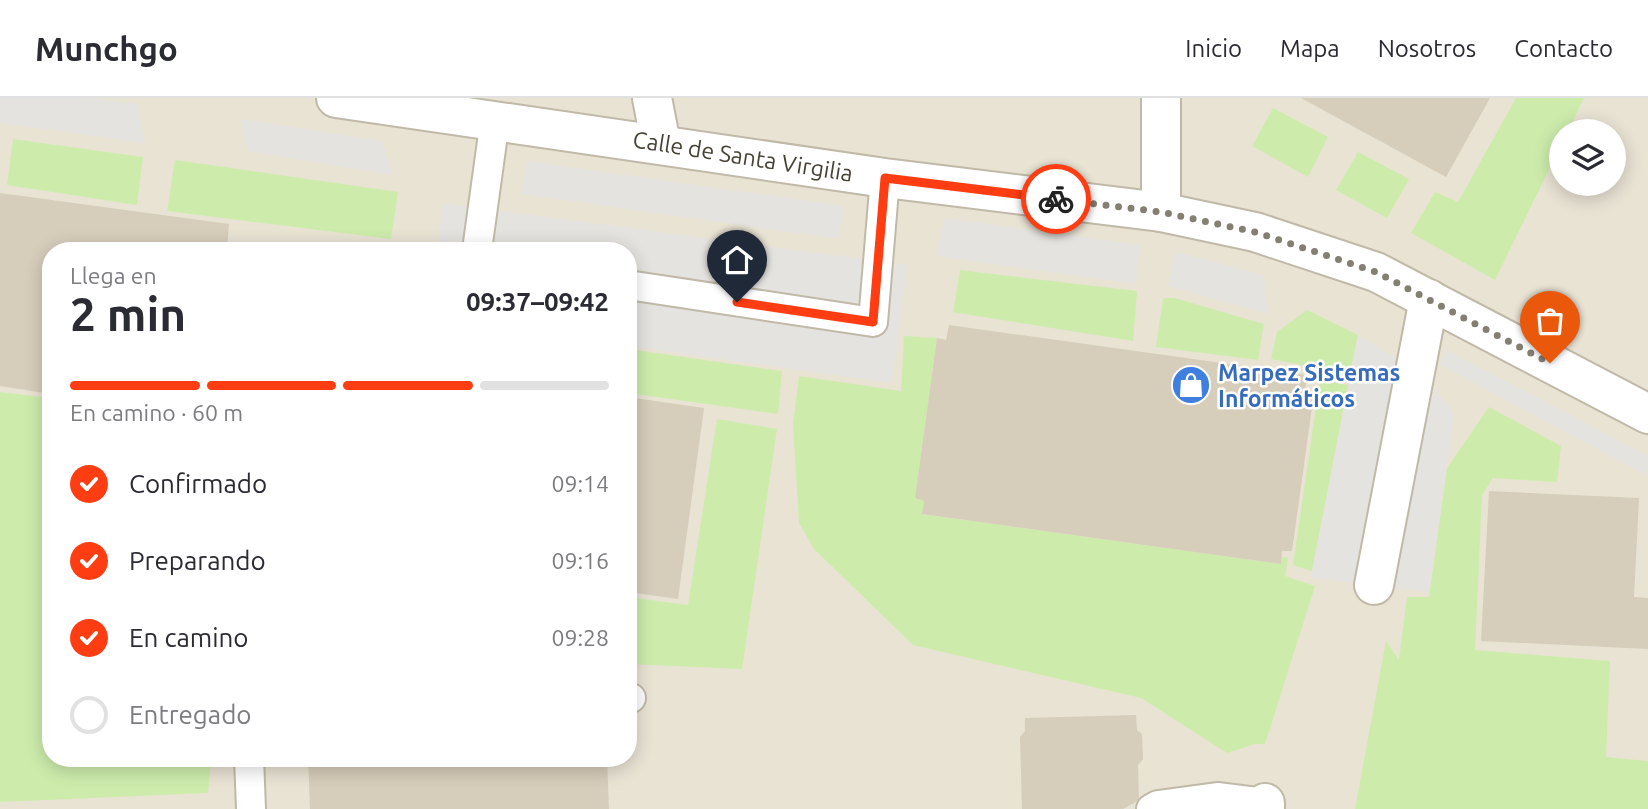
<!DOCTYPE html>
<html lang="es">
<meta charset="utf-8">
<style>
body{margin:0;font-family:Ubuntu,sans-serif;background:#f7f7f7;color:#2b2b33;height:100vh;display:flex;flex-direction:column;font-size:26px;white-space:nowrap}
*{box-sizing:border-box;margin:0}
p{font-size:23px;color:#7c7c81}
.icon{flex:none;width:38px;height:38px;fill:none;stroke:currentColor;stroke-width:2;stroke-linecap:round;stroke-linejoin:round}
.map{position:relative;flex:1;overflow:hidden}
.sheet{position:absolute;left:42px;top:144px;width:595px;height:525px;display:flex;flex-direction:column;background:#fff;border-radius:28px;box-shadow:0 4px 18px #0003}
.sheet>*{flex:none}
.controls{position:absolute;left:1549px;top:21px;display:grid;gap:14px}
.controls a{display:grid;place-items:center;width:77px;height:77px;border-radius:50%;background:#fff;box-shadow:0 4px 18px #0003;font-size:35px}
.pin{position:absolute;display:grid;place-items:center;width:60px;height:60px;color:#fff;margin:-72px -30px;border-radius:50% 50% 50% 0;rotate:-45deg;box-shadow:0 0 7px #0007}
.pin .icon{rotate:45deg}
.courier{position:absolute;display:grid;place-items:center;width:70px;height:70px;margin:-35px;border:5px solid #ff3d13;border-radius:50%;background:#fff;color:#222;box-shadow:0 2px 9px #0007}
.head em{font-style:normal;font-weight:700}
.head div{display:flex;flex-direction:column-reverse}
.head{display:flex;align-items:center;justify-content:space-between;height:119px;padding:0 28px}
h1{font-size:46px;font-weight:700;line-height:52px}
.bar{display:grid;grid-template-columns:repeat(4,1fr);gap:10px 7px;align-content:center;height:84px;padding:0 28px}
.bar i{height:9px;border-radius:5px;background:#e1e1e2}
.bar .active{background:#ff3d13}
.bar p{grid-column:span 4}
ol{padding:0 28px;list-style:none}
li{display:flex;align-items:center;gap:21px;height:77px}
li p{margin-inline-start:auto}
li .icon{padding:7px;border-radius:50%;background:#ff3d13;color:#fff;stroke-width:4}
li:last-child{color:#7c7c81}
li i{width:38px;height:38px;border:4px solid #e1e1e2;border-radius:50%}
header{display:flex;align-items:center;gap:42px;box-sizing:border-box;height:98px;padding:0 35px;background:#fff;border-bottom:2px solid #e1e1e2}
header strong{font-size:33px}
nav{display:flex;gap:38px;margin-inline-start:auto;font-size:24px}
.map>svg:first-child{display:block}
.residential{fill:#e9e3d4;fill-rule:evenodd}
.green{fill:#cdecac}
.parking{fill:#e5e3df}
.building{fill:#d7cdbb}
.lines{fill:none;stroke-linecap:round;stroke-linejoin:round}
.service-casing{stroke:#c1b9a8;stroke-width:32}
.minor-casing{stroke:#c1b9a8;stroke-width:42}
.service{stroke:#fff;stroke-width:28}
.minor{stroke:#fff;stroke-width:38}
.done{stroke:#847f73;stroke-width:7;stroke-dasharray:0 12.6}
.route{stroke:#ff3d13;stroke-width:9}
.labels{text-anchor:middle;dominant-baseline:central;stroke-width:5;stroke-linejoin:round;paint-order:stroke}
.street-label{font-size:23px;fill:#484135;stroke:#fff}
.shop-label{font-size:23px;font-weight:bold;fill:#366cbe;stroke:#fff;text-anchor:start}
</style>
<header>
<strong>Munchgo</strong>
<nav><a>Inicio</a><a>Mapa</a><a>Nosotros</a><a>Contacto</a></nav>
</header>
<div class="map">
<svg width="1648" height="711" viewBox="0 0 1648 711">
<rect width="100%" height="100%" fill="#f4f1e6"/>
<path class="residential" d="M0,0H1648V711H0ZM1561,33H1614V86H1561ZM51,152H628V660H51Z"/>
<g class="green">
<path d="M1516,0H1584L1568,33H1561V47L1495,182L1411,135L1435,94L1458,104Z"/>
<path d="M1273,10L1328,39L1308,79L1252,48Z"/>
<path d="M13,41L143,59L137,107L7,87Z"/>
<path d="M1358,54L1409,81L1387,120L1336,92Z"/>
<path d="M175,62L398,94L391,141L167,113Z"/>
<path d="M960,172L1137,193L1133,243L953,214Z"/>
<path d="M1163,200H1175L1264,226L1258,262L1156,249Z"/>
<path d="M1307,212L1358,237L1350,276L1271,261L1277,234Z"/>
<path d="M904,238L937,240L915,400L924,403L922,416L1281,466L1282,459L1288,460L1285,478L1315,488L1265,646H1255L1227,655L1141,600L913,547L814,451L799,425L793,326L799,278L901,293Z"/>
<path d="M628,251L782,273L778,316L628,295Z"/>
<path d="M1320,282L1348,287L1312,473L1293,467Z"/>
<path d="M0,294L51,300V660H211L208,695L0,704Z"/>
<path d="M1489,309L1561,348L1557,384L1493,380L1482,397L1475,552L1610,563L1606,659L1648,663V711H1355L1386,543L1399,562L1407,499H1429L1447,370Z"/>
<path d="M717,321L777,331L742,571L628,566V499L688,507Z"/>
</g>
<g class="parking">
<path d="M0,0H92L137,6L145,45L0,25Z"/>
<path d="M240,21L382,43L393,77L248,53Z"/>
<path d="M527,63L844,108L838,141L522,96Z"/>
<path d="M443,105L907,167L892,285L628,248V152H437Z"/>
<path d="M945,120L1140,147L1136,186L936,158Z"/>
<path d="M1176,154L1264,177L1268,216L1168,188Z"/>
<path d="M1358,237L1421,275L1454,315L1429,494L1311,480Z"/>
<path d="M1447,252L1648,358L1646,377L1439,266Z"/>
</g>
<g class="building">
<path d="M1301,0H1490L1446,79Z"/>
<path d="M0,95L229,126L227,152H51V296L0,288Z"/>
<path d="M949,227L1307,277L1305,294L1314,295L1292,453H1282L1281,466L922,416L924,403L915,400L937,240L946,242Z"/>
<path d="M628,299L704,310L678,501L628,494Z"/>
<path d="M1489,393L1639,400L1634,499L1648,500V551L1481,543Z"/>
<path d="M1136,617L1137,632L1142,636L1143,661L1138,667L1139,700L1136,704L1123,711H1022L1020,639L1025,633V620Z"/>
<path d="M308,660H607L609,711H310Z"/>
</g>
<g class="lines">
<g class="service-casing">
<g id="service">
<path d="M477,152L495,22"/>
<path d="M628,187L873,224L885,80"/>
<path d="M628,600H631"/>
<path d="M249,660L251,711"/>
<path d="M1151,711L1158,707L1217,699L1265,705"/>
</g>
</g>
<g class="minor-casing">
<g id="minor">
<path d="M336,0L885,80L1161,114L1255,134L1376,174L1648,316"/>
<path d="M652,0L661,46"/>
<path d="M1161,1V114"/>
<path d="M1374,487L1429,201"/>
<path d="M1265,705V711"/>
</g>
</g>
<use href="#service" class="service"/>
<use href="#minor" class="minor"/>
</g>
<g class="lines">
<path class="done" d="M1056,101L1161,114L1255,134L1328,158L1376,174L1550,265"/>
<path class="route" d="M737,204L873,224L885,80L1056,101"/>
</g>
<defs>
<g id="shop-disc" transform="scale(2.0125)"><circle r="9.5" fill="#3f7fe0" stroke="#fff"/><path d="M-5-2.5h2.3a2.7 3.5 0 0 1 5.4 0H5L5.5 6h-11ZM-1.5-2.5h3a1.5 2.3 0 0 0-3 0Z" fill="#fff"/></g>
</defs>
<g fill-rule="evenodd">
<use href="#shop-disc" x="1191" y="287"/>
</g>
<g class="labels">
<g class="street-label">
<text transform="translate(743 58) rotate(9)">Calle de Santa Virgilia</text>
</g>
<g class="shop-label">
<text x="1218" y="274">Marpez Sistemas<tspan x="1218" dy="26">Informáticos</tspan></text>
</g>
</g>
</svg>
<div class="controls">
<a><svg class="icon" aria-label="layers" viewBox="0 0 24 24"><path d="M12 4l9 5-9 5-9-5zM3 14l9 5 9-5"/></svg></a>
</div>
<div class="pin" style="left:1550px;top:265px;background:#ea580c"><svg class="icon" aria-label="bag" viewBox="0 0 24 24"><path d="M5 8h14l-1 12H6zM9 8a3 3 0 0 1 6 0"/></svg></div>
<div class="pin" style="left:737px;top:204px;background:#1f2937"><svg class="icon" aria-label="home" viewBox="0 0 24 24"><path d="M3 11l9-7 9 7M6 9v11h12V9"/></svg></div>
<div class="courier" style="left:1056px;top:101px"><svg class="icon" aria-label="bike" viewBox="0 0 24 24"><circle cx="6" cy="16" r="4"/><circle cx="18" cy="16" r="4"/><path d="M6 16l4-8h5l3 8M10 8l3 8H6M13 5h3"/></svg></div>
<section class="sheet">
<div class="head"><div><h1>2 min</h1><p>Llega en</p></div><em>09:37–09:42</em></div>
<div class="bar"><i class="active"></i><i class="active"></i><i class="active"></i><i></i><p>En camino · 60 m</p></div>
<ol>
<li><svg class="icon" aria-label="check" viewBox="0 0 24 24"><path d="M5 12l5 5 9-10"/></svg>Confirmado<p>09:14</p></li>
<li><svg class="icon" aria-label="check" viewBox="0 0 24 24"><path d="M5 12l5 5 9-10"/></svg>Preparando<p>09:16</p></li>
<li><svg class="icon" aria-label="check" viewBox="0 0 24 24"><path d="M5 12l5 5 9-10"/></svg>En camino<p>09:28</p></li>
<li><i></i>Entregado</li>
</ol>
</section>
</div>
